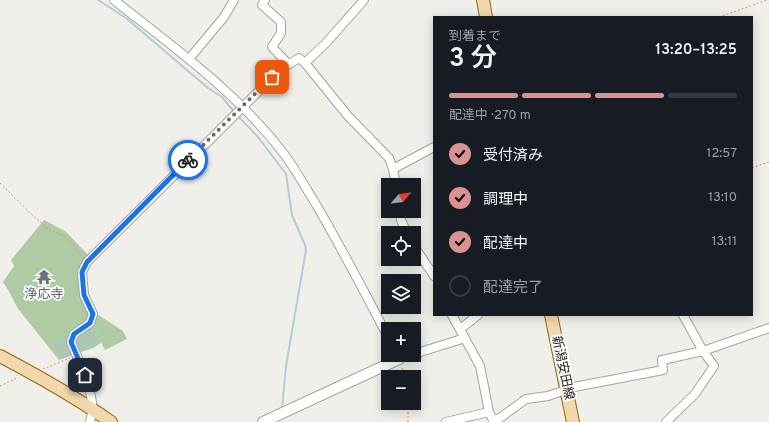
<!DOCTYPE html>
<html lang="ja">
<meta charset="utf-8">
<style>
body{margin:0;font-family:Overpass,"Noto Sans JP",sans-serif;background:#242831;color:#f1f3f6;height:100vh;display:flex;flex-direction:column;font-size:15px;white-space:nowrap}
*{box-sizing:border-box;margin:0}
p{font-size:13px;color:#9ea1a6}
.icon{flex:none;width:22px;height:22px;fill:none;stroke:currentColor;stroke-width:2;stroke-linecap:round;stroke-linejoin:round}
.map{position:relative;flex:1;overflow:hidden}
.side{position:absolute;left:433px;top:16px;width:320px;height:300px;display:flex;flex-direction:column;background:#171b24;border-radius:0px;box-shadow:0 2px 10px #0003}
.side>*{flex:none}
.needle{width:26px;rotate:62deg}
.controls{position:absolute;left:381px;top:178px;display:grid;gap:8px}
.controls a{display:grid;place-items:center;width:40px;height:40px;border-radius:0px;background:#171b24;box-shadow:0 2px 10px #0003;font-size:20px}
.pin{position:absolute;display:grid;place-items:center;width:34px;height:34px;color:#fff;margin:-17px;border-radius:8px;box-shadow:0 2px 6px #0006}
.courier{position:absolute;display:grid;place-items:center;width:40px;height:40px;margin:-20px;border:3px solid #1a73e8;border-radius:50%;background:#fff;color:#222;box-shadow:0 1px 5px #0007}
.head em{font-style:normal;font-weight:600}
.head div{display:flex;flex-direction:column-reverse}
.head{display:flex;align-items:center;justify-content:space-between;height:68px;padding:0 16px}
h1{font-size:26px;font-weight:600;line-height:30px}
.bar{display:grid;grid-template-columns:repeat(4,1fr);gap:6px 4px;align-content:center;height:48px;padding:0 16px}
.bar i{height:5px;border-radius:3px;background:#363941}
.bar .current{background:#da9292}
.bar p{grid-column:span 4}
ol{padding:0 16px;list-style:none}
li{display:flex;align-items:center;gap:12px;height:44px}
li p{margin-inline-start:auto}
li .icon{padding:4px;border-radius:50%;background:#da9292;color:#111;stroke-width:4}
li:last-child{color:#9ea1a6}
li i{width:22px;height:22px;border:2px solid #363941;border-radius:50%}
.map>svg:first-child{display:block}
.forest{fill:#aecba3}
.cemetery{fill:#adc7b2}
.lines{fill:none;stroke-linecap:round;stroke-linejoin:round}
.stream{stroke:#afced9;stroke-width:2}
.minor-casing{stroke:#a3a3a3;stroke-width:10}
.tertiary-casing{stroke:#a3a3a3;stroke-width:12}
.primary-casing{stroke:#8e6911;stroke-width:14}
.path{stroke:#eb8e80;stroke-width:1;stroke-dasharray:2 2;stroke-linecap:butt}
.minor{stroke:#fff;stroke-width:8}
.tertiary{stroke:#fff;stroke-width:10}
.primary{stroke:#f3d7ad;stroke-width:12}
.done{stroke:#6a6a68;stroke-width:4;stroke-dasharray:0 7.2}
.route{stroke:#1a73e8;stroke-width:5}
.labels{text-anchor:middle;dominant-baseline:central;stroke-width:3.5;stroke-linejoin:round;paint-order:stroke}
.worship-label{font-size:13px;fill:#5b616d;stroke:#fff}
.street-label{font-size:13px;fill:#222;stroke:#fff}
</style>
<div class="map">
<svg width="769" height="422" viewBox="0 0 769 422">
<rect width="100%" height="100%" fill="#f1efea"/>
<path class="forest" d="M44,220L65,231L93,260L86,266L82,281L97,314L123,331L127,339L105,350L92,325L52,343L59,360L19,310C13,301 10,291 3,282L14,266L11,260Z"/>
<path class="cemetery" d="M92,324L101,343L93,348L59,360L52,343Z"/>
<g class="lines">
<g class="stream">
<path d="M98,0L126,18L208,88L222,97L235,113"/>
<path d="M238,116L258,137L286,174L292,215L305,245L306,250L286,366L282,409"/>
</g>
<g class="minor-casing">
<g id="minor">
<path d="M114,0C173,47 234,90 281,150C294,166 303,184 314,201C340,245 364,291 388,337"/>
<path d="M265,0L262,5L281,22V33L272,47L288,64"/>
<path d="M189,59L224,17L234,0"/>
<path d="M305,63L326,43L364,0"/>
<path d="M393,169L434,147"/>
<path d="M400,211L401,220L407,233"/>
<path d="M414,246L434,276"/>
<path d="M452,315L480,366L489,412L494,422"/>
<path d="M460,329L478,315"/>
<path d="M414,354L465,338"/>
<path d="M493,420L500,418L526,399L548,396L574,387L663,370L662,360L703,351L769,328"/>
<path d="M90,422L93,409L89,385L71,342L74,334L90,323L93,314L84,295L82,272L87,262L100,249L281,69L299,58L305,63L348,116L389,158L393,169L396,185"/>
<path d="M446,422L489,412"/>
<path d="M666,422L695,394L714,366L703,351L683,315"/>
</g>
</g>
<g class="tertiary-casing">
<path id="tertiary" d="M263,422L399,359"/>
</g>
<g class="primary-casing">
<g id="primary">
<path d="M483,0L486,17"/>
<path d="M551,315L573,422"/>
<path d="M0,356C38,376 76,397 111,422"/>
</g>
</g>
<g class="path">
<path d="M719,17L767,0"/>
<path d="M752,168L769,162"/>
<path d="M0,183L29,212L48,229L62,235L71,242L82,256"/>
<path d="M402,368L405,377"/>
<path d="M43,369L70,358"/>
<path d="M0,386L15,379L17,375"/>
<path d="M408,422V403"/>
</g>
<use href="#minor" class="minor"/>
<use href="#tertiary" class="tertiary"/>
<use href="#primary" class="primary"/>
</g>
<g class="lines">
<path class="done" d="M188,160L272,77"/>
<path class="route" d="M85,375L71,342L74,334L90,323L93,314L84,295L82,272L87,262L188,160"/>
</g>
<defs>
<g id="temple-bare" transform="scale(1.2)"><path d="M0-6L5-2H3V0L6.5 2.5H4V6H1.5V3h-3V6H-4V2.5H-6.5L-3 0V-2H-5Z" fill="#6b7280" stroke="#fff" stroke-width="2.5" paint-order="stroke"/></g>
</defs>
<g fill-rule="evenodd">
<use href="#temple-bare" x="44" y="277"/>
</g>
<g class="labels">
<g class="worship-label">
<text x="44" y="295">浄応寺</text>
</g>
<g class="street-label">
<text transform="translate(562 368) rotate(78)">新潟安田線</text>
</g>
</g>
</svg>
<div class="controls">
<a><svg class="needle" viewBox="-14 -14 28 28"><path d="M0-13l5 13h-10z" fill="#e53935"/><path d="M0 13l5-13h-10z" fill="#9ea1a6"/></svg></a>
<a><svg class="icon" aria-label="locate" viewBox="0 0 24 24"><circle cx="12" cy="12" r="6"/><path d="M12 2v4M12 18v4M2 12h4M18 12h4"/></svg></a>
<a><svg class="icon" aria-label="layers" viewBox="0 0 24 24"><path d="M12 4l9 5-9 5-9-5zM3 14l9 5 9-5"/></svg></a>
<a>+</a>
<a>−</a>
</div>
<div class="pin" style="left:272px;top:77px;background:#ea580c"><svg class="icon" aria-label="bag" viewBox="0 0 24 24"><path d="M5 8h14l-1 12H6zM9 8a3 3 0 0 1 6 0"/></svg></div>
<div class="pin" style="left:85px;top:375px;background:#1f2937"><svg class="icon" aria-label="home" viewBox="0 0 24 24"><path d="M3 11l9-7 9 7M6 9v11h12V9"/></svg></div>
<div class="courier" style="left:188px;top:160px"><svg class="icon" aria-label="bike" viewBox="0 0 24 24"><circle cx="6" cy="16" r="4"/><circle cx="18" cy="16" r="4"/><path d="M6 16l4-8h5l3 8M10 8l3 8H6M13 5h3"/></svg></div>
<section class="side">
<div class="head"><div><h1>3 分</h1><p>到着まで</p></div><em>13:20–13:25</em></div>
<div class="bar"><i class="current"></i><i class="current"></i><i class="current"></i><i></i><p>配達中 · 270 m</p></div>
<ol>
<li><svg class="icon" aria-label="check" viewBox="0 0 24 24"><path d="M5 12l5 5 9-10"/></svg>受付済み<p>12:57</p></li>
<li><svg class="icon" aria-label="check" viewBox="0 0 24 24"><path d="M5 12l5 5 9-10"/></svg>調理中<p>13:10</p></li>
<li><svg class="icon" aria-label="check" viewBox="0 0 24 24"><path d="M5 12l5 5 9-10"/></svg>配達中<p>13:11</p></li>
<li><i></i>配達完了</li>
</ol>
</section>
</div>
